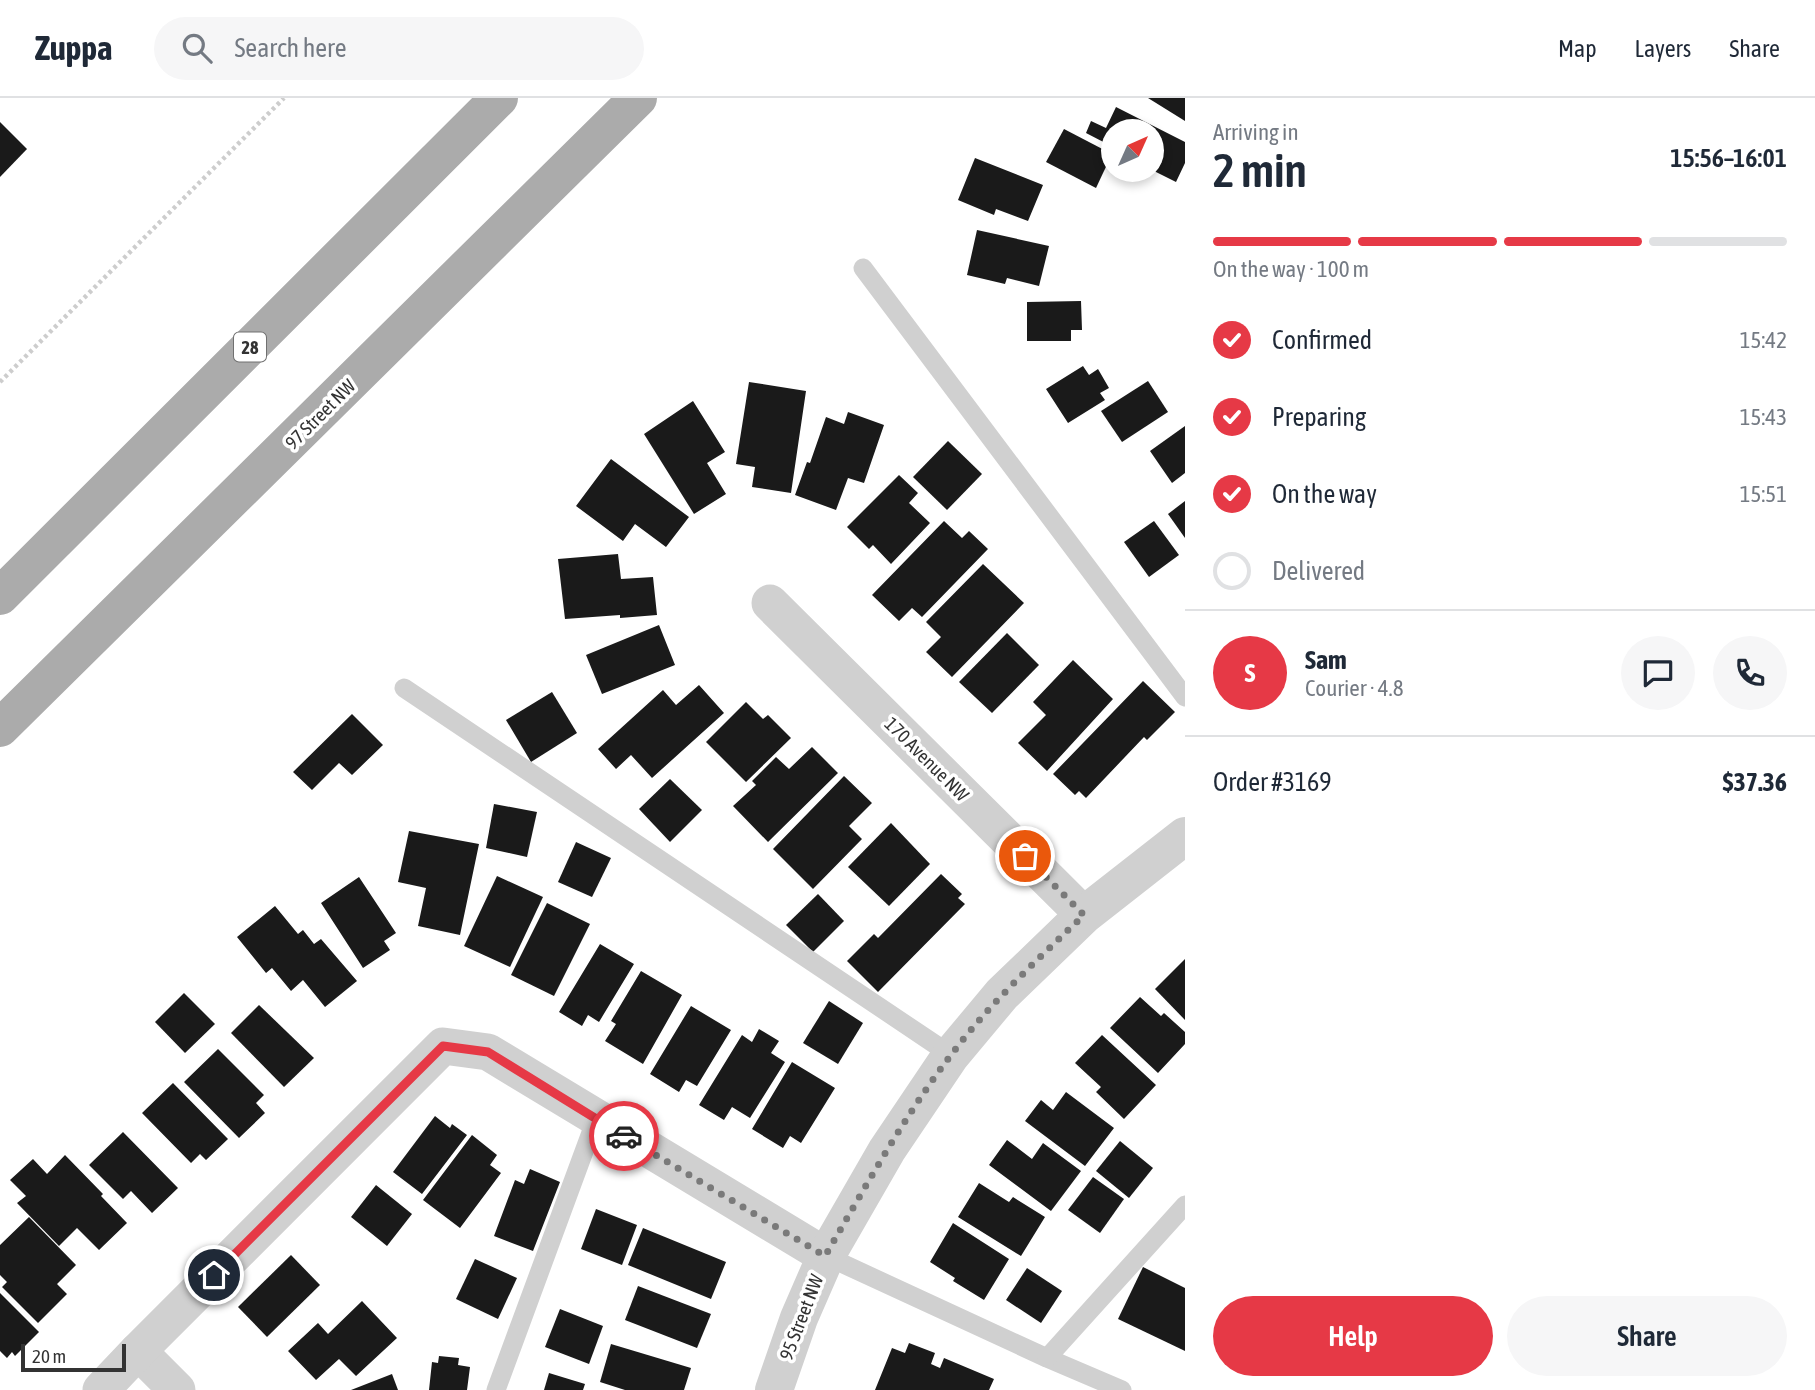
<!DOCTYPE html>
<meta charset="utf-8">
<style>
body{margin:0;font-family:"Asap Condensed",sans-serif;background:#f6f6f7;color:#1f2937;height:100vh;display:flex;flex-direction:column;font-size:26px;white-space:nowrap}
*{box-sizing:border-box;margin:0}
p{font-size:23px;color:#747a83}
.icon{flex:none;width:38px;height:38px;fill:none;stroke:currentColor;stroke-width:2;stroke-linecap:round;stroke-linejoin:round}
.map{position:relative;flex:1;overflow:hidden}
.drawer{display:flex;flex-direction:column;background:#fff;width:630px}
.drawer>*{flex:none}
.needle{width:46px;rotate:45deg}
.tools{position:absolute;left:1101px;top:21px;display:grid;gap:14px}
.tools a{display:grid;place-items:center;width:63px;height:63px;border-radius:50%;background:#fff;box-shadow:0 4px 10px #0003;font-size:35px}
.scale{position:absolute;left:21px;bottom:18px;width:105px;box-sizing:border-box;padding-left:7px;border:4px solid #333;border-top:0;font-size:19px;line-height:24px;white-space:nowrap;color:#333;-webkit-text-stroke:5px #fff;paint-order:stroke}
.pin{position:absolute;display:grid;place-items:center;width:60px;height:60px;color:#fff;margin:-30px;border:4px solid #fff;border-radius:50%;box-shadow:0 2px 7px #0007}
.courier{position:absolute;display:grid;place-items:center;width:70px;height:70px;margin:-35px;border:5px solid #e63946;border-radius:50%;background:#fff;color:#222;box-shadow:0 2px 9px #0007}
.summary em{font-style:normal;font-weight:600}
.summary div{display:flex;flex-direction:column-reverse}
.summary{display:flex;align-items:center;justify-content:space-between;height:119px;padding:0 28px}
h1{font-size:46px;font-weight:600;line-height:52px}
.bar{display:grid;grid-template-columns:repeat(4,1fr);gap:10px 7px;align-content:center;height:84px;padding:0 28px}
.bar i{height:9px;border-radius:5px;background:#e0e1e3}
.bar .selected{background:#e63946}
.bar p{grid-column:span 4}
.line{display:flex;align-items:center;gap:18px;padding:0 28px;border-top:2px solid #e0e1e3}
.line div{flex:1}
.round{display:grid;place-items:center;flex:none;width:74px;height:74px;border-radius:37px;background:#f6f6f7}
ol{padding:0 28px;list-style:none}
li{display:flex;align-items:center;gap:21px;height:77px}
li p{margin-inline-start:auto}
li .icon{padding:7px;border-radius:50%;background:#e63946;color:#fff;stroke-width:4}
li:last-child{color:#747a83}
li i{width:38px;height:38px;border:4px solid #e0e1e3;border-radius:50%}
.action{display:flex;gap:14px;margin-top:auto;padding:14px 28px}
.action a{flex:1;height:80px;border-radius:42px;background:#e63946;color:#fff;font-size:28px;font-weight:600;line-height:80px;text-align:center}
.action a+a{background:#f6f6f7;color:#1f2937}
header{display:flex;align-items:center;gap:42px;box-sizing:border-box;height:98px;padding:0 35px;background:#fff;border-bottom:2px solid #e0e1e3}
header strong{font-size:33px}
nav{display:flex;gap:38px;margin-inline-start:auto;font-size:24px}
.search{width:490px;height:63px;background:#f6f6f7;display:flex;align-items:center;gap:18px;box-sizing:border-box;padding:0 24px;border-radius:38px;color:#747a83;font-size:26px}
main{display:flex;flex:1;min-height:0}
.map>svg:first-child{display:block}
.building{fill:#1a1a1a}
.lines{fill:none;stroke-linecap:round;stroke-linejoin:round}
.path{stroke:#cdcdcd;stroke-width:4.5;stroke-dasharray:3.5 3.5;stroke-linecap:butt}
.service{stroke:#d0d0d0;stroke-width:19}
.minor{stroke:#d0d0d0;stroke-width:37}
.tertiary{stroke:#d0d0d0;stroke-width:38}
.primary{stroke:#ababab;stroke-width:38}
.done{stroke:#7a7a7a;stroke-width:7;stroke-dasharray:0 12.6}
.route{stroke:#e63946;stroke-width:9}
.labels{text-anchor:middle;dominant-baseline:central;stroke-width:7;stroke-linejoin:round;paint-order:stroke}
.shield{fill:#fff;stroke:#707070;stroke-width:2}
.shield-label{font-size:18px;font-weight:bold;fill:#333}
.street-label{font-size:19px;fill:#333;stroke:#fff}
</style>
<header>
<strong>Zuppa</strong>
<div class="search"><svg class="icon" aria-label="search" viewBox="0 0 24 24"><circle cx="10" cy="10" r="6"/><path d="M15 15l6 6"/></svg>Search here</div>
<nav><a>Map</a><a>Layers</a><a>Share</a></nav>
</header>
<main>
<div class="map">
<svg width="1185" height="1292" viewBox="0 0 1185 1292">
<rect width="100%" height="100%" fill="#fff"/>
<g class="building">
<path d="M1148,0H1185V23Z"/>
<path d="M1116,9L1185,44V65L1176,84L1152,72V33H1113V49L1086,35L1091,23L1106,30Z"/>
<path d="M0,24L27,51L0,79Z"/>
<path d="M1064,31L1112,56L1096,90L1046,64Z"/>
<path d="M975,60L1043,87L1028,123L996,111L994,117L958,102Z"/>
<path d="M977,132L1049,148L1039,188L1007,180L1005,186L967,177Z"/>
<path d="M1081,203L1082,232H1071V243H1027V204Z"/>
<path d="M1083,268L1089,277L1098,271L1109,290L1100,295L1105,302L1068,325L1046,291Z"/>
<path d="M1148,283L1168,314L1122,344L1101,313Z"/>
<path d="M749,284L806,293L791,395L752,389L755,369L736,366Z"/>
<path d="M693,303L725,354L707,365L726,396L694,416L644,336Z"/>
<path d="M848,314L884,327L864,385L848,380L836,412L795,397L807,364L810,365L826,319L844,326Z"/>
<path d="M1185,328V375L1172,385L1150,353Z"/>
<path d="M948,343L982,376L947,412L913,379Z"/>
<path d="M611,361L689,419L666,449L635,426L623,443L576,408Z"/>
<path d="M899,377L918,395L909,405L930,425L891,466L873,447L869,451L847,429Z"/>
<path d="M1185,403V440L1168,416Z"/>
<path d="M944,423L962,440L969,433L988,451L922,519L912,510L899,523L872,497Z"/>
<path d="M1154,423L1179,457L1149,479L1124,444Z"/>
<path d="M618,456L621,481L653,479L657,517L620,520V517L565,521L558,461Z"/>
<path d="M983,466L1024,505L952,579L926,554L941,539L926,524Z"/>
<path d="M659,527L675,567L602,596L586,557Z"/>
<path d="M1007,535L1039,567L992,615L959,584Z"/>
<path d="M1073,562L1113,601L1047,673L1018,645L1046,617L1033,604Z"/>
<path d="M1143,583L1175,614L1147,642L1144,639L1086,700L1079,693L1075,697L1053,676Z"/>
<path d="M699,587L724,615L652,680L631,657L616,671L598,651L663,592L676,607Z"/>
<path d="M552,594L577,635L531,664L506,622Z"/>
<path d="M746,604L763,621L768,617L791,640L746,684L706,644Z"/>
<path d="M352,616L383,647L352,677L339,665L312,692L293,674Z"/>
<path d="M812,649L838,675L768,744L733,708L756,687L752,683L776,659L789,671Z"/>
<path d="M844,678L872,705L849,728L862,741L813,791L773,751Z"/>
<path d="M670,681L702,712L670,744L639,711Z"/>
<path d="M494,706L537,714L527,759L486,750Z"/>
<path d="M891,725L930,766L889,808L848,769Z"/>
<path d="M409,733L479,746L460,837L418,828L426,790L398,784Z"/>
<path d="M576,744L611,760L592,799L558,784Z"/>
<path d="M941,776L962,796L958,800L965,806L878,894L847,863L874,836L878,840Z"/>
<path d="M497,778L543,799L510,869L464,848Z"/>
<path d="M359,779L396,835L384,843L390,852L363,870L321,805Z"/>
<path d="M818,796L844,823L813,854L786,827Z"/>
<path d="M547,805L590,826L554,898L511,877Z"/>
<path d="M275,808L298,836L303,832L314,846L321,841L357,883L325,909L303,882L291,893L272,870L266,875L237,839Z"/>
<path d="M600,846L634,866L599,924L588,917L582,928L559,914Z"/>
<path d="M1185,861V922L1155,891Z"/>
<path d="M641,873L682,897L643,966L605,943L616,926L611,923Z"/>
<path d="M184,895L215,926L185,955L155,924Z"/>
<path d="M1140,899L1161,918L1164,915L1185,934V946L1158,975L1110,930Z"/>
<path d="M829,903L863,925L838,966L803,945Z"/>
<path d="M259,907L314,960L284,989L231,935Z"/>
<path d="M691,908L731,932L697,988L686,982L679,994L650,976Z"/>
<path d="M759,931L779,943L771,955L785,964L750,1020L732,1009L724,1022L699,1007L742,937L752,944Z"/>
<path d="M1102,937L1156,987L1124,1021L1096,994L1101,989L1075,965Z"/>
<path d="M218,951L264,997L256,1005L265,1015L239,1040L184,984Z"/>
<path d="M792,964L835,990L801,1045L790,1038L783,1050L752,1031Z"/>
<path d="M173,985L228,1041L206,1062L200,1056L191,1065L142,1015Z"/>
<path d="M1066,994L1114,1030L1085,1068L1025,1023L1041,1002L1053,1012Z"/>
<path d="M435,1018L450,1030L452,1026L467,1037L422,1096L393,1074Z"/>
<path d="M123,1034L178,1090L152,1115L131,1093L123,1101L89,1067Z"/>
<path d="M472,1037L497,1057L490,1067L501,1075L460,1130L423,1102Z"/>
<path d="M1007,1042L1032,1061L1043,1045L1081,1073L1051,1113L989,1067Z"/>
<path d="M1120,1043L1153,1070L1129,1100L1096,1073Z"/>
<path d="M65,1057L103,1096L101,1098L127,1125L99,1152L77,1130L59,1148L17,1105L26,1098L10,1082L33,1061L47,1076Z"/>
<path d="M530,1071L560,1084L533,1153L494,1138L515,1082L524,1086Z"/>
<path d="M1093,1079L1124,1101L1100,1135L1068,1112Z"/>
<path d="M979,1085L1009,1104L1013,1099L1045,1119L1021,1158L958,1119Z"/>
<path d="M376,1087L412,1116L387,1148L351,1119Z"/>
<path d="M596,1111L637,1127L622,1167L581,1151Z"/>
<path d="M29,1119L76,1167L57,1186L67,1196L38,1225L2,1189L7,1184L0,1177V1147Z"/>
<path d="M953,1125L1009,1161L984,1202L953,1183L955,1180L930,1164Z"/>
<path d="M643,1130L726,1164L711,1201L628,1167Z"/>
<path d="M291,1157L320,1187L267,1239L238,1209Z"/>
<path d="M475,1161L517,1180L498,1221L456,1201Z"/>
<path d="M1143,1169L1185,1190V1253L1118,1221Z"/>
<path d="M1027,1170L1062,1193L1041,1225L1006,1202Z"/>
<path d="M638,1188L711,1216L697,1250L625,1222Z"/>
<path d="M0,1195L39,1234L15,1258L12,1254L7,1260L0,1253Z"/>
<path d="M362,1203L397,1240L356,1278L339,1261L316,1282L288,1253L318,1225L328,1236Z"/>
<path d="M560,1211L603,1228L589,1266L545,1249Z"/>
<path d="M909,1245L935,1255L931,1266L940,1270L944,1260L994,1281L989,1292H875L892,1250L905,1255Z"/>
<path d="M611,1246L691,1270L684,1292H625L600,1284Z"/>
<path d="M439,1258L459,1260L458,1267L470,1269L467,1292H429L432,1264L438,1265Z"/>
<path d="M549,1275L585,1286L583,1292H544Z"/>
<path d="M392,1276L398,1292H351Z"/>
</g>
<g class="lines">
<path class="path" d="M0,284L284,0"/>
<g class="service">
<path d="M863,170L1185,599"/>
<path d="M404,590L951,957"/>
<path d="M826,1158L1047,1260L1122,1292"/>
<path d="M1047,1260L1185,1107"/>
<path d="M496,1292L596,1021"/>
</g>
<g class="minor">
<path d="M770,505L1084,817"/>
<path d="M138,1253L177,1292"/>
<path d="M101,1292L138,1253L443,948L488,954L826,1158"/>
</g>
<path class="tertiary" d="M774,1292L799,1220L826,1158L887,1052L951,957L1002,896L1084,817L1185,738"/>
<g class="primary">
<path d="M0,498L499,0"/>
<path d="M0,630L638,0"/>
</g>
</g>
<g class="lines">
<path class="done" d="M624,1038L825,1158C865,1090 903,1020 951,957C990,905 1037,862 1084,817L1025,758"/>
<path class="route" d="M214,1177L443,948L488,954L624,1038"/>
</g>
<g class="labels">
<rect class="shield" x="234" y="234.5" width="32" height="29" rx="5"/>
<g class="shield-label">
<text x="250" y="249">28</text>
</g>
<g class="street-label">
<text transform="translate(320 316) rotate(-45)">97 Street NW</text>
<text transform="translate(927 661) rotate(45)">170 Avenue NW</text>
<text transform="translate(801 1219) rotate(-69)">95 Street NW</text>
</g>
</g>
</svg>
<div class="tools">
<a><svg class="needle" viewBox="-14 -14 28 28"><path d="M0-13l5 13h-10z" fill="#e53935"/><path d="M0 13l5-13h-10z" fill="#747a83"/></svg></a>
</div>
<div class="scale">20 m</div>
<div class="pin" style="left:1025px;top:758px;background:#ea580c"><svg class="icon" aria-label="bag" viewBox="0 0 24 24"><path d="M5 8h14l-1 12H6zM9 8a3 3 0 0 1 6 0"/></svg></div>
<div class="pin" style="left:214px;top:1177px;background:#1f2937"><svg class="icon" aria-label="home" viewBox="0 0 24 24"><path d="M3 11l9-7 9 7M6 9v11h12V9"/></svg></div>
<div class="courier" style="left:624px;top:1038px"><svg class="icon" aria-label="car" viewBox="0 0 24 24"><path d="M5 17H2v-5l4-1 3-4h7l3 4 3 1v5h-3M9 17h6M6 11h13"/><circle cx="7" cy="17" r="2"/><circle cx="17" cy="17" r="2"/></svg></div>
</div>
<section class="drawer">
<div class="summary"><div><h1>2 min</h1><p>Arriving in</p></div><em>15:56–16:01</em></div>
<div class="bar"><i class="selected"></i><i class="selected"></i><i class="selected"></i><i></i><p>On the way · 100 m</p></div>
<ol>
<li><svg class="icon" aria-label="check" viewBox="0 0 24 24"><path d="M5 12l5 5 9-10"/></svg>Confirmed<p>15:42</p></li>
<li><svg class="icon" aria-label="check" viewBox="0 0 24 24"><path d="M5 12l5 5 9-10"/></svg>Preparing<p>15:43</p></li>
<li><svg class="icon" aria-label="check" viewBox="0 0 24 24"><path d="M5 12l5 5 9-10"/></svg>On the way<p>15:51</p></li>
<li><i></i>Delivered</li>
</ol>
<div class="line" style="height:126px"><b class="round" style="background:#e63946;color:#fff">S</b><div><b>Sam</b><p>Courier · 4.8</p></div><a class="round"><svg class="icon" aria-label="chat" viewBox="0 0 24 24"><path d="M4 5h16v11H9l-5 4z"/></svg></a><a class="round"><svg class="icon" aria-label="phone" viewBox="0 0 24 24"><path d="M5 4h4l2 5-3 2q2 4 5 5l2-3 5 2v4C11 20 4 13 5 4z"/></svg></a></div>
<div class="line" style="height:91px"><div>Order #3169</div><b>$37.36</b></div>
<div class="action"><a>Help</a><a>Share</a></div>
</section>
</main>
